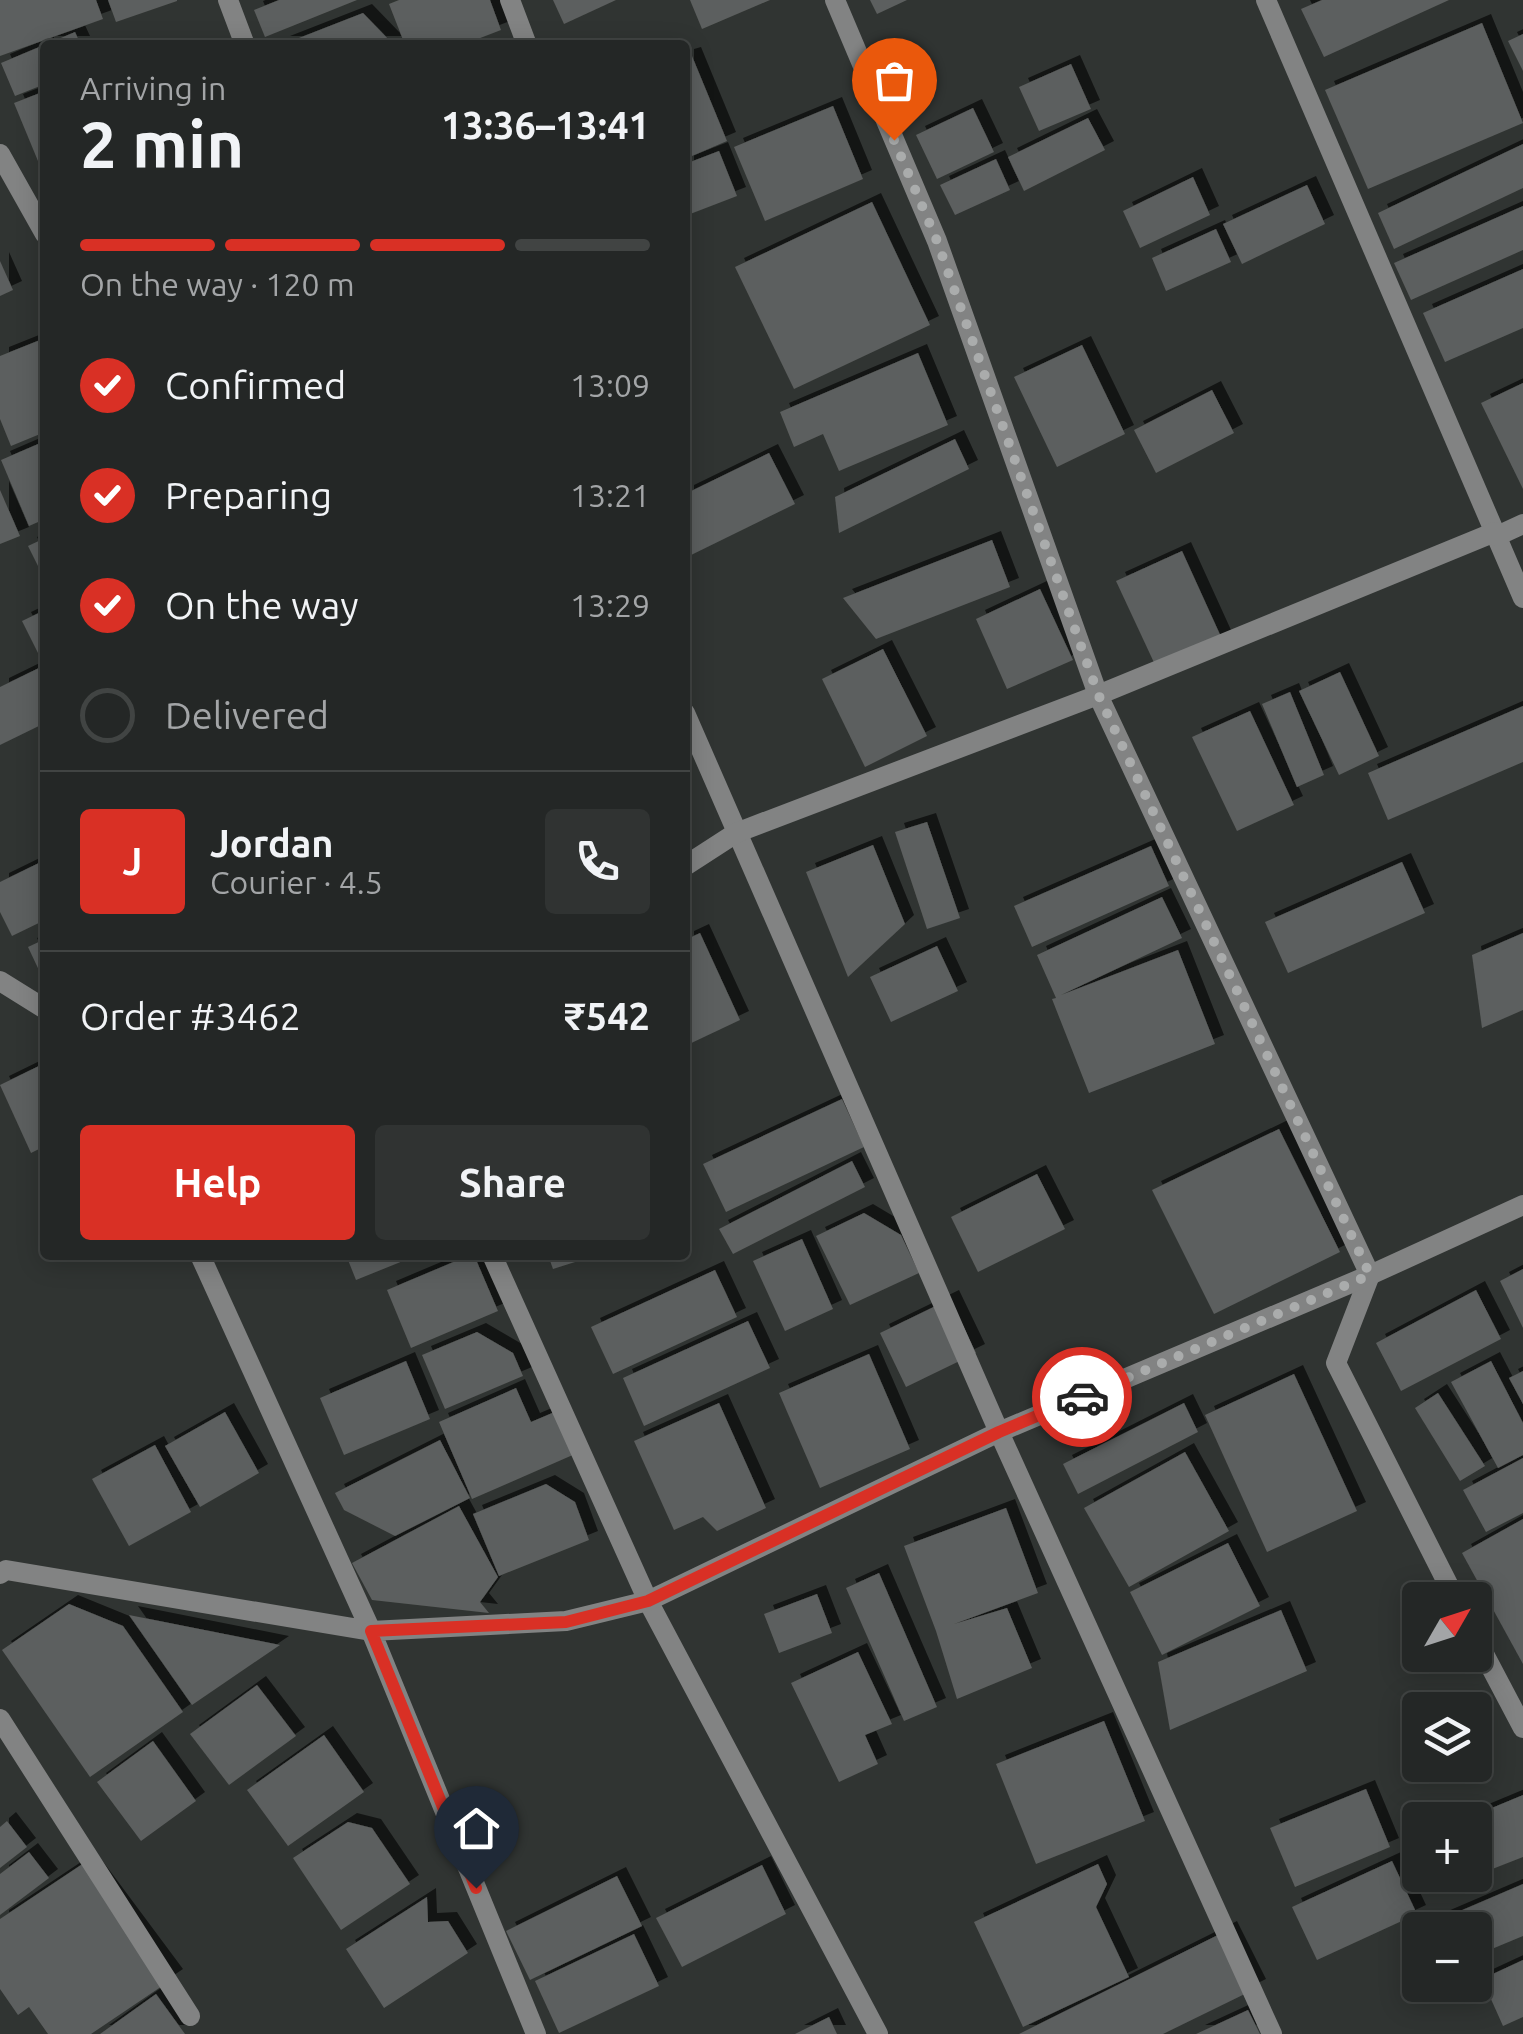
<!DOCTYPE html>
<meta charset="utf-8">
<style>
body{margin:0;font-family:Ubuntu,sans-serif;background:#303332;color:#f1f3f6;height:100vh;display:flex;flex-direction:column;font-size:38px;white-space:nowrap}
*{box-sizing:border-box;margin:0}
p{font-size:32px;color:#a3a5a7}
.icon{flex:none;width:55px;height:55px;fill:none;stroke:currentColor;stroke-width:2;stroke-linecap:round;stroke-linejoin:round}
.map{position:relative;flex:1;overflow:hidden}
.sheet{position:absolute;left:40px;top:40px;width:650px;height:1220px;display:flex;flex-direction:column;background:#242726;border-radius:10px;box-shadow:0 5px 25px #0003,0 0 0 2px #414443}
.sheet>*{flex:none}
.needle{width:65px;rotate:51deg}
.fabs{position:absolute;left:1402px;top:1582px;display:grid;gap:20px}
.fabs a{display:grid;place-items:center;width:90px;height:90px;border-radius:10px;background:#242726;box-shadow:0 5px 25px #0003,0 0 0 2px #414443;font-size:50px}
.pin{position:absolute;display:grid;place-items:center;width:85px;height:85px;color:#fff;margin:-102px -42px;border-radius:50% 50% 50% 0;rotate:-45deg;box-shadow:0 0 10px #0007}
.pin .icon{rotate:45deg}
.courier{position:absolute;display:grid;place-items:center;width:100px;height:100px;margin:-50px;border:8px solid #d93025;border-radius:50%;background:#fff;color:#222;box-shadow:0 2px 12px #0007}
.head em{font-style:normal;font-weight:700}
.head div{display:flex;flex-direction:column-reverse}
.head{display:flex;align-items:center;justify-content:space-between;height:170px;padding:0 40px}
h1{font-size:65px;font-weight:700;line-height:75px}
.bar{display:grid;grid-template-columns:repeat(4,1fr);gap:15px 10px;align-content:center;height:120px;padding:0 40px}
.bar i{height:12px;border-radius:8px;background:#414443}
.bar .current{background:#d93025}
.bar p{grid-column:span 4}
.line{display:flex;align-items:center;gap:25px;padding:0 40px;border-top:2px solid #414443}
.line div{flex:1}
.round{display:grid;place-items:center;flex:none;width:105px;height:105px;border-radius:10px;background:#303332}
ol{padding:0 40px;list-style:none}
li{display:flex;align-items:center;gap:30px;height:110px}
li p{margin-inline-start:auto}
li .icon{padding:10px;border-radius:50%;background:#d93025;color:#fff;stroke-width:4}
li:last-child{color:#a3a5a7}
li i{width:55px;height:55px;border:5px solid #414443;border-radius:50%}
.button{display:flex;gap:20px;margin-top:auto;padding:20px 40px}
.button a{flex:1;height:115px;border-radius:10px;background:#d93025;color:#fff;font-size:40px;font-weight:700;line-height:115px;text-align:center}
.button a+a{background:#303332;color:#f1f3f6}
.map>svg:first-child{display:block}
.building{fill:#5c5f5e;filter:url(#shadow)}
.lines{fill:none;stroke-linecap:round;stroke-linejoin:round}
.minor{stroke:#828383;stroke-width:20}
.done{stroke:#aaacac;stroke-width:10;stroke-dasharray:0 18}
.route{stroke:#d93025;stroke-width:12}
</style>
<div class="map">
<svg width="1523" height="2034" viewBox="0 0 1523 2034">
<defs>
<filter id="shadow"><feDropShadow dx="9" dy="-9" stdDeviation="0" flood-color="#0009"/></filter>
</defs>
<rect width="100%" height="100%" fill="#303432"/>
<g class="building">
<path d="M0,0H96L103,19L0,56Z"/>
<path d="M108,0H177V1L116,22Z"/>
<path d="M279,0H357L265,37L254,10Z"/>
<path d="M399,0H490L501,30L462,45H405L389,4Z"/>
<path d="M553,0H616L564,24Z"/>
<path d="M690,0H770L702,29Z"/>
<path d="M870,0H907L877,14Z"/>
<path d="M1322,0H1449L1324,57L1301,9Z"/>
<path d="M363,13L394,45H281Z"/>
<path d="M1482,23L1523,123L1368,189L1325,90Z"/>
<path d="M75,32L81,45H45V84L15,96L1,63Z"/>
<path d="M1523,34V71L1508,41Z"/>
<path d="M692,56L727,141L692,156L685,138V58Z"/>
<path d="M1071,64L1091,109L1039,131L1019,87Z"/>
<path d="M45,91V178L14,103Z"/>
<path d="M833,106L863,179L765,221L734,147Z"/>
<path d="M973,108L994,152L937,179L916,135Z"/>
<path d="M1088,118L1105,150L1024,191L1008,157Z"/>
<path d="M1523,144V188L1394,249L1378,213Z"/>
<path d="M719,151L737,196L685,216V164Z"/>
<path d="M996,159L1010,190L955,215L940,185Z"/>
<path d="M1193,177L1210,215L1140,248L1123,211Z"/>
<path d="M1307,185L1325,224L1242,264L1223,224Z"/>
<path d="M872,202L930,325L794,389L735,267Z"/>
<path d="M1523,206V250L1411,300L1394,263Z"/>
<path d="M1216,229L1231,262L1166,291L1152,258Z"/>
<path d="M0,261L13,290L0,296Z"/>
<path d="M1523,269V328L1445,362L1423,313Z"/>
<path d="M45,338V432L11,446L0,419V356Z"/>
<path d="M1082,345L1125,434L1057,467L1014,377Z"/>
<path d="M918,353L948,425L839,471L823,434L794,447L780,412Z"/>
<path d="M1523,383V489L1481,403Z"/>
<path d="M1212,390L1234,433L1156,473L1134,430Z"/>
<path d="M955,439L969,469L839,533L835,497Z"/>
<path d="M45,441V519L29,526L1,460Z"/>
<path d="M769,453L795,504L685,558V494Z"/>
<path d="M0,490L20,536L0,544Z"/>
<path d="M45,538V580L28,546Z"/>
<path d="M992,540L1010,587L876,639L843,598Z"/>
<path d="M1182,551L1222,639L1157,669L1116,581Z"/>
<path d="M1040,589L1073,660L1007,689L976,619Z"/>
<path d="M45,610V652L39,655L22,621Z"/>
<path d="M883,649L927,736L865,767L822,679Z"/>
<path d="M45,665V723L0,745V687Z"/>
<path d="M1340,672L1379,756L1339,775L1299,691Z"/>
<path d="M1290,692L1324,775L1297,787L1262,704Z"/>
<path d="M1523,706V762L1388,820L1368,773Z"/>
<path d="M1250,711L1294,805L1237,831L1192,737Z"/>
<path d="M927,822L960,918L927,929L895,832Z"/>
<path d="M873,845L905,924L848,977L806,872Z"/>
<path d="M1151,846L1169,886L1032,947L1014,906Z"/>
<path d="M45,860V920L12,936L0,912V882Z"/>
<path d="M1402,862L1425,913L1288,973L1265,922Z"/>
<path d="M1162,897L1182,938L1061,995L1178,950L1215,1044L1089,1093L1052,999L1056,998L1037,955Z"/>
<path d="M700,933L740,1020L685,1046V940Z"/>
<path d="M1523,933V1010L1482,1028L1472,955Z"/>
<path d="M45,939V983L28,947Z"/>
<path d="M937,946L958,991L891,1022L870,977Z"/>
<path d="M45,1063V1146L31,1153L0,1085Z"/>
<path d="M842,1099L864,1147L726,1212L703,1164Z"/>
<path d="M1279,1129L1340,1252L1214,1314L1152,1190Z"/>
<path d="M852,1161L865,1187L733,1254L719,1229Z"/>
<path d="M1037,1174L1065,1229L978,1272L951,1217Z"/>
<path d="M864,1213L901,1235L919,1273L850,1305L816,1236Z"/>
<path d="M802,1239L833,1309L785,1331L753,1261Z"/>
<path d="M346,1255H406L408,1259L356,1280Z"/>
<path d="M470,1255H474L498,1311L411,1348L387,1290Z"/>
<path d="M548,1255H594V1256L553,1269Z"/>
<path d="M1523,1269V1328L1500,1281Z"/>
<path d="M715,1270L737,1317L613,1374L591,1327Z"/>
<path d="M1476,1290L1501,1339L1401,1391L1376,1343Z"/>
<path d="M950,1299L976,1353L906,1387L880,1333Z"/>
<path d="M748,1321L770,1368L644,1426L623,1378Z"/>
<path d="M477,1332L513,1353L523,1376L445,1409L422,1355Z"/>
<path d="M869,1354L910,1449L820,1488L779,1393Z"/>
<path d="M406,1361L430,1419L344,1455L320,1398Z"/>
<path d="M1491,1361L1523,1423V1455L1498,1468L1451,1382Z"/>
<path d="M1523,1371V1404L1509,1378Z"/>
<path d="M1294,1374L1357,1511L1267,1552L1205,1415Z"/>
<path d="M516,1388L531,1422L557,1411L575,1454L472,1499L439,1422Z"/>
<path d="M1438,1393L1485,1466L1460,1481L1415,1408Z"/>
<path d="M719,1403L766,1508L717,1531L703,1517L674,1530L634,1441Z"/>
<path d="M1184,1403L1198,1432L1078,1494L1063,1464Z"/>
<path d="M225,1412L259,1473L200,1507L165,1446Z"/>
<path d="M440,1440L470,1498L395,1536L344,1510L335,1493Z"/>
<path d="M155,1445L191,1512L129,1546L92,1479Z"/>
<path d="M1185,1452L1229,1531L1129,1587L1084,1508Z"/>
<path d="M1523,1458V1513L1486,1532L1463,1490Z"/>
<path d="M546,1484L575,1502L589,1540L499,1576L473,1514Z"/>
<path d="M459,1506L498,1577L480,1602L489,1613L372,1600L352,1563Z"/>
<path d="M1006,1508L1038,1593L954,1624L1007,1608L1032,1668L957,1699L936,1631L904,1546Z"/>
<path d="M1523,1519V1664L1462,1553Z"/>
<path d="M1228,1543L1260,1606L1162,1655L1130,1592Z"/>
<path d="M879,1573L937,1707L904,1721L846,1588Z"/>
<path d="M817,1594L832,1633L779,1653L764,1614Z"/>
<path d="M69,1604L123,1626L183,1712L90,1777L2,1650Z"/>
<path d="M1281,1610L1307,1671L1170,1730L1158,1662Z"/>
<path d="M129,1615L280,1645L192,1705Z"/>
<path d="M858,1652L892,1724L865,1735L878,1764L839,1782L791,1683Z"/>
<path d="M257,1685L296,1736L229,1785L190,1734Z"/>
<path d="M1104,1721L1145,1821L1036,1864L996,1764Z"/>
<path d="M324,1735L364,1792L288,1846L247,1790Z"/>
<path d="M153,1741L196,1801L141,1841L97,1782Z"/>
<path d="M1366,1789L1390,1847L1295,1887L1270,1828Z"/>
<path d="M1523,1795V1857L1431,1893L1424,1875H1475V1820H1463Z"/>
<path d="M7,1821L27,1847L0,1868V1827Z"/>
<path d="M348,1822L372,1828L410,1884L341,1930L293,1858Z"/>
<path d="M29,1852L49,1878L0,1915V1874Z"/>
<path d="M87,1861L174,1978L91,2034H48L29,2007L18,2015L0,1989V1919Z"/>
<path d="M1392,1861L1417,1914L1317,1960L1292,1907Z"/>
<path d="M1098,1864L1107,1884L1096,1907L1129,1977L1023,2027L974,1922Z"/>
<path d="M762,1865L786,1914L682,1967L656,1918Z"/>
<path d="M617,1876L642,1926L530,1980L506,1931Z"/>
<path d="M1523,1884V1936L1475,1956V1930H1436L1432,1923Z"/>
<path d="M427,1897L428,1922L448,1921L468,1953L384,2008L346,1949Z"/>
<path d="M1228,1930L1257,1988L1163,2034H1019Z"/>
<path d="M634,1934L659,1986L559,2033L535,1981Z"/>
<path d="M1523,1960V2017L1503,2026L1482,1979Z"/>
<path d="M156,1994L185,2034H100Z"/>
<path d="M1248,2010L1260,2034H1196Z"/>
<path d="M829,2017L837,2034H795Z"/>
</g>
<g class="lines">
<g class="minor">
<path d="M228,0L245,45"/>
<path d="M510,0L527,45"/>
<path d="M835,0L937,241L1098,695L1370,1275L1336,1363L1456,1600"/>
<path d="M1266,0L1523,598"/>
<path d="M0,154L45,234"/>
<path d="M685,713L999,1432L1272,2034"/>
<path d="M685,866L736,833L1098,695L1495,532L1497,536L1523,524"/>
<path d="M0,981L45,1009"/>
<path d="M492,1255L648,1601L878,2034"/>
<path d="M0,1574L6,1570L371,1631L200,1255"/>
<path d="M1475,1637L1523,1728"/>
<path d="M0,1719L190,2016"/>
<path d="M536,2034L371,1631L566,1621L648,1601L999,1432L1370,1275L1523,1205"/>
</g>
</g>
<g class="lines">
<path class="done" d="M894,140L937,241L1098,694L1370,1275L1082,1397"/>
<path class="route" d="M476,1888L371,1631L566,1622L648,1601L999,1432L1082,1397"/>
</g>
</svg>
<div class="fabs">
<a><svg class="needle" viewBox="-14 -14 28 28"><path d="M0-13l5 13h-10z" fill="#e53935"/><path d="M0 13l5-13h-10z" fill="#a3a5a7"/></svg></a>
<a><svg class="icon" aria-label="layers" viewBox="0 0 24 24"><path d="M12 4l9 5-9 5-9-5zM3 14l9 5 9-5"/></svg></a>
<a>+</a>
<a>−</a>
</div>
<div class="pin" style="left:894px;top:140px;background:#ea580c"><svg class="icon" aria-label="bag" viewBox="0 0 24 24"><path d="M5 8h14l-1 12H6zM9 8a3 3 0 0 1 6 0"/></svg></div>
<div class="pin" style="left:476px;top:1888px;background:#1f2937"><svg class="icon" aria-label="home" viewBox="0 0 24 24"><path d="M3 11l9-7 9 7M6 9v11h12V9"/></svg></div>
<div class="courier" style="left:1082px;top:1397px"><svg class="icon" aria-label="car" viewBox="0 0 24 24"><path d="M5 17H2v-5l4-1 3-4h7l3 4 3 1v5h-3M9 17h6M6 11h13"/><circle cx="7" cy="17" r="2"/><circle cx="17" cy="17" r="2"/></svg></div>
<section class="sheet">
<div class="head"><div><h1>2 min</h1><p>Arriving in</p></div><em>13:36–13:41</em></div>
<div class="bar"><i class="current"></i><i class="current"></i><i class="current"></i><i></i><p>On the way · 120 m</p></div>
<ol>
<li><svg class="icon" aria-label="check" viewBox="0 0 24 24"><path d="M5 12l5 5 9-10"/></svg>Confirmed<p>13:09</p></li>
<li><svg class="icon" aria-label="check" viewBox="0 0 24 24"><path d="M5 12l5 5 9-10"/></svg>Preparing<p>13:21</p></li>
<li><svg class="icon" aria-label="check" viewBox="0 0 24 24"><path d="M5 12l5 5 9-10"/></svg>On the way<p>13:29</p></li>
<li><i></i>Delivered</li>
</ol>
<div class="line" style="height:180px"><b class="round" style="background:#d93025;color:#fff">J</b><div><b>Jordan</b><p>Courier · 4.5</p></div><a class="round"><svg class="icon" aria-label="phone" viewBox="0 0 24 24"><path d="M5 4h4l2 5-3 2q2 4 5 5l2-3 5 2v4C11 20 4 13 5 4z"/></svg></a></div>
<div class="line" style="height:130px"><div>Order #3462</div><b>₹542</b></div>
<div class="button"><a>Help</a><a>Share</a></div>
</section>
</div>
